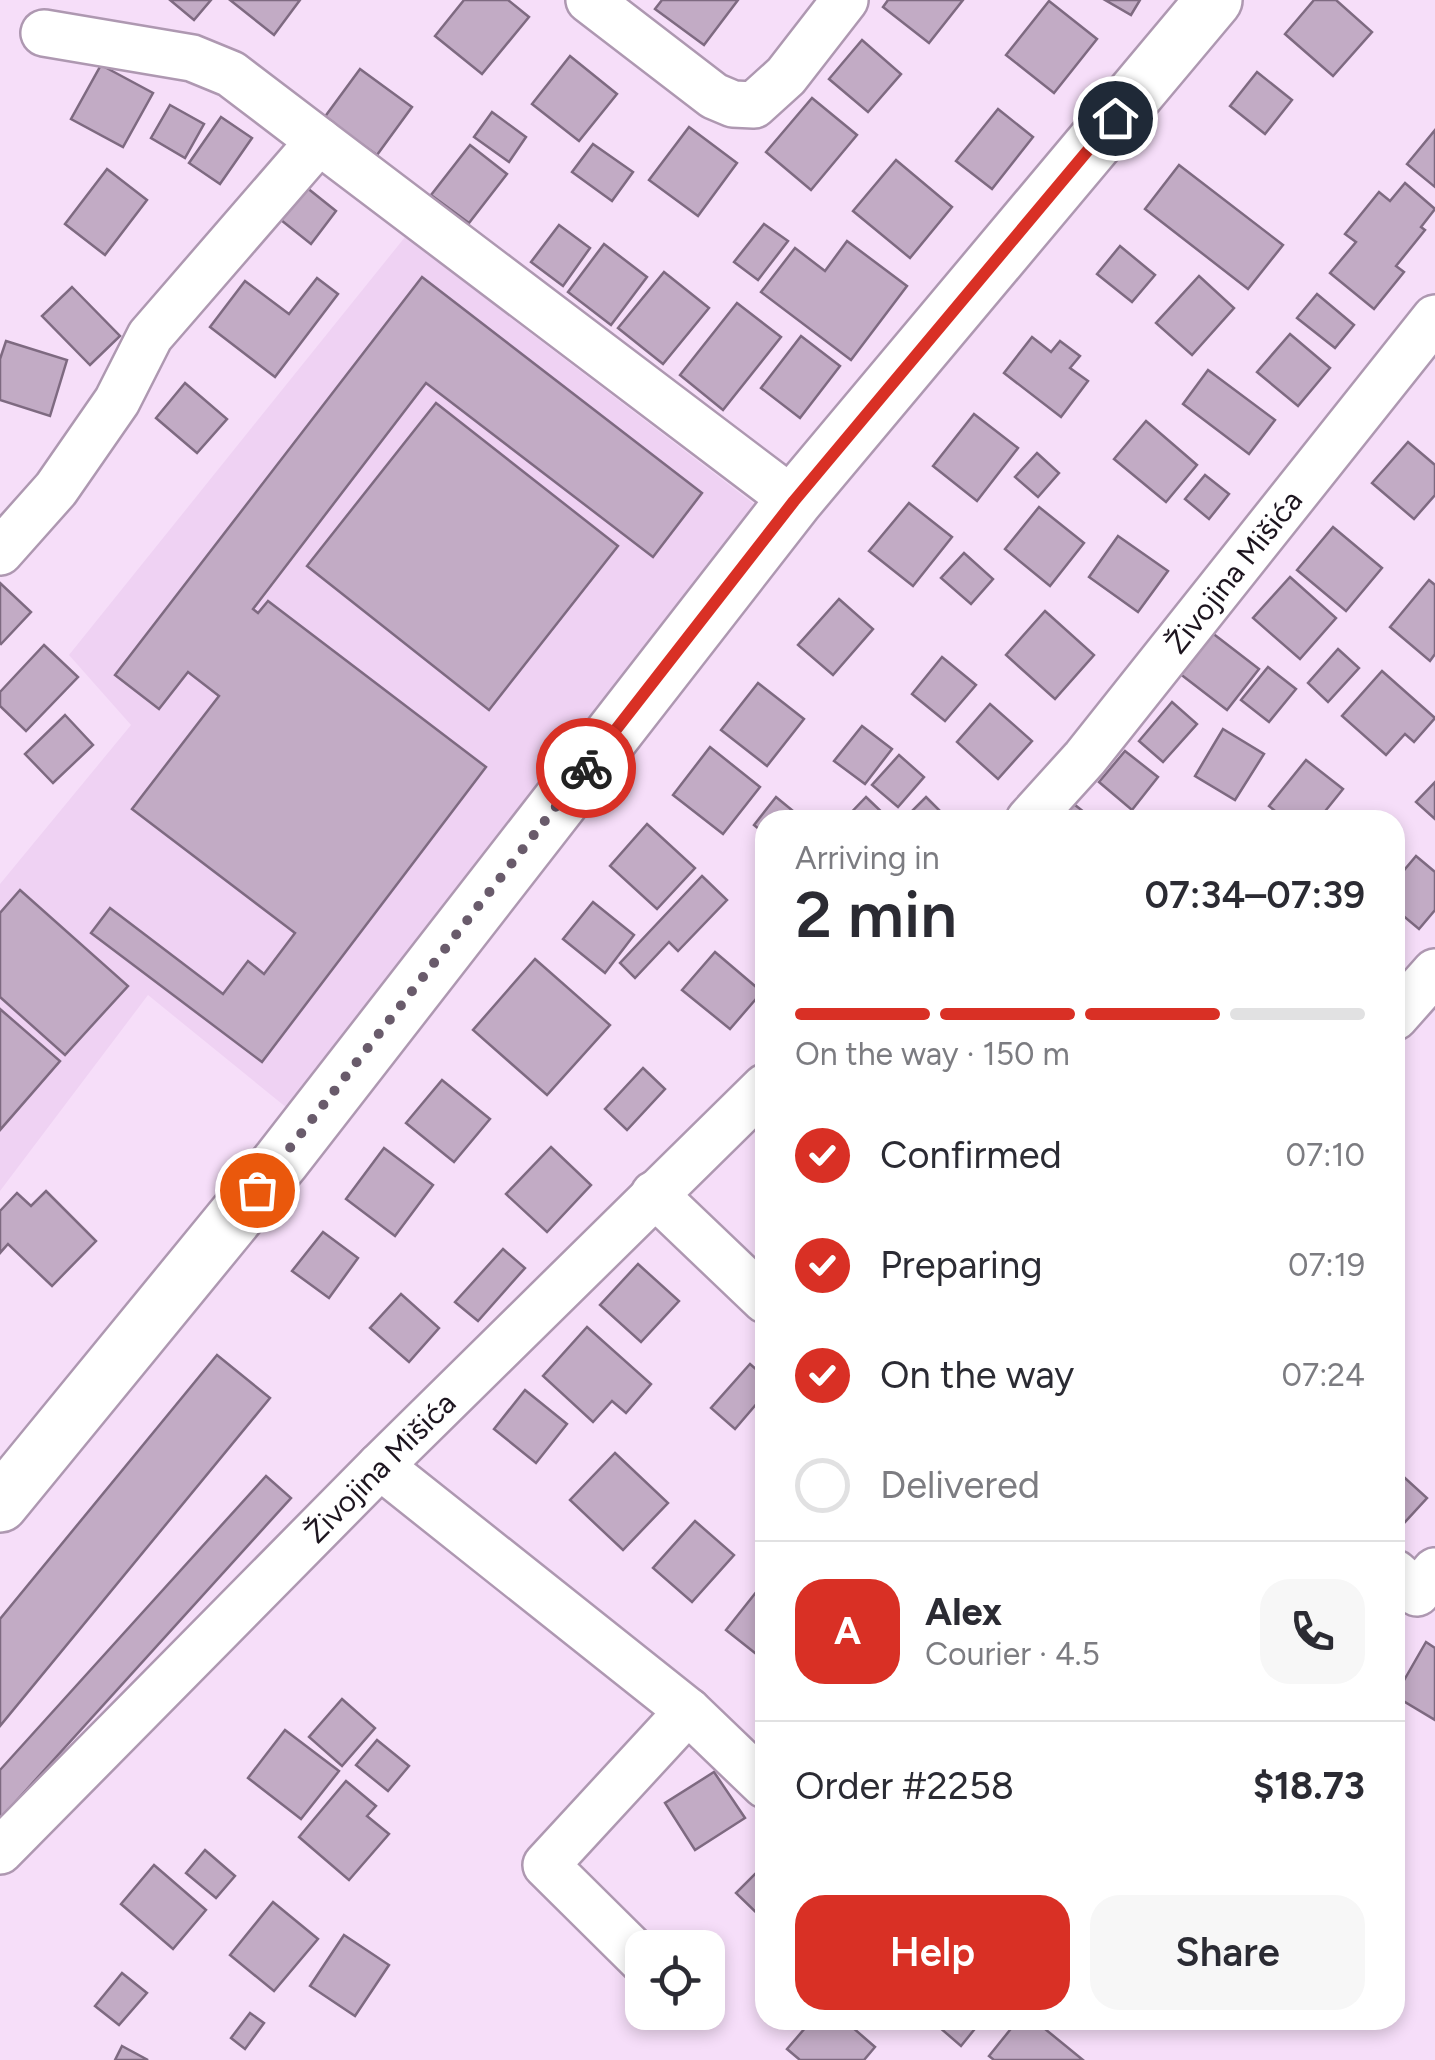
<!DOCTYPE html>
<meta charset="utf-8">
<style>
body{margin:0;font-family:Figtree,sans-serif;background:#f7f7f7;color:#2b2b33;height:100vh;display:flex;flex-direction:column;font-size:38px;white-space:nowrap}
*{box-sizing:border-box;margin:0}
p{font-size:32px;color:#7c7c81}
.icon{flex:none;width:55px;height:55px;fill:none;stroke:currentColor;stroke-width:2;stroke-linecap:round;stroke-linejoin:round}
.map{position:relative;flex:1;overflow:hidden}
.side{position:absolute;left:755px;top:810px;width:650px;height:1220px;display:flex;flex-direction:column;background:#fff;border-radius:30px;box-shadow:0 5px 15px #0003}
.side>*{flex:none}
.controls{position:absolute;left:625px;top:1930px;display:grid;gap:20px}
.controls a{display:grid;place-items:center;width:100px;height:100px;border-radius:20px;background:#fff;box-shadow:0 5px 15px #0003;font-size:50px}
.pin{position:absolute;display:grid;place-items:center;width:85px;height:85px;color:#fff;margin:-42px;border:5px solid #fff;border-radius:50%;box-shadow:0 2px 10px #0007}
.courier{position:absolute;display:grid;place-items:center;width:100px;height:100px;margin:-50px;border:8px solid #d93025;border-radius:50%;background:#fff;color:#222;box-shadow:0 2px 12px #0007}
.overview em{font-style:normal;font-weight:600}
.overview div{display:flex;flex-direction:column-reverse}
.overview{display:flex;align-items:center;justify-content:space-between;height:170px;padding:0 40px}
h1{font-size:65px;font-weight:600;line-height:75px}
.bar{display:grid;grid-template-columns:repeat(4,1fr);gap:15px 10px;align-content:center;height:120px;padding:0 40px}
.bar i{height:12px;border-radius:8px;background:#e1e1e2}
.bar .on{background:#d93025}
.bar p{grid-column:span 4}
.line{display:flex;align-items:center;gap:25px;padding:0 40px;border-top:2px solid #e1e1e2}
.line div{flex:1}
.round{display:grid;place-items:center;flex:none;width:105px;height:105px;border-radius:30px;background:#f7f7f7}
ol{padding:0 40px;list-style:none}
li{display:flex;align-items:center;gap:30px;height:110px}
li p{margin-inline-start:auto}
li .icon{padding:10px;border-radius:50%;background:#d93025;color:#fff;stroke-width:4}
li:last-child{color:#7c7c81}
li i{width:55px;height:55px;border:5px solid #e1e1e2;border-radius:50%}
.action{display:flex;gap:20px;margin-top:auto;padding:20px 40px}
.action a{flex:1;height:115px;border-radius:30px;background:#d93025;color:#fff;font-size:40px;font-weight:600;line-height:115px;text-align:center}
.action a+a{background:#f7f7f7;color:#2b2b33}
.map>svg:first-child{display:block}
.built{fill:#efd2f3}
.building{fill:#c2abc5;stroke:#7e6a81;stroke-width:2.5}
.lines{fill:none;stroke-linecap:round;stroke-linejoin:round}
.street-casing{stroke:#ae98b1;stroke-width:50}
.secondary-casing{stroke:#ae98b1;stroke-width:60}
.street{stroke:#fff;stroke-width:45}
.secondary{stroke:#fff;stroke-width:55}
.done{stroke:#695b6b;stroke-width:10;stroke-dasharray:0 18}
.route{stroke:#d93025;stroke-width:12}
.labels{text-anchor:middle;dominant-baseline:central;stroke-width:10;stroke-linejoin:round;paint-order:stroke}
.street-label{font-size:30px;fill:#1d151f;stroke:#fbf1fc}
</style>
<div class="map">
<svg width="1435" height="2060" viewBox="0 0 1435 2060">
<rect width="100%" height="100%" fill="#f6def9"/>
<path class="built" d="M405,237L766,513L287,1108L148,995L0,1191V884L131,725L69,655Z"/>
<g class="building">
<path d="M170,0H211L194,20Z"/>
<path d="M230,0H300L274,35Z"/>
<path d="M464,0H508L529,17L482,74L435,36Z"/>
<path d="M662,0H738L704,45L655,9Z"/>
<path d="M888,0H963L929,43L883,7Z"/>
<path d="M1105,0H1140L1131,15Z"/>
<path d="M1314,0H1336L1372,32L1333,76L1285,34Z"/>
<path d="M1049,1L1097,39L1054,93L1006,55Z"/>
<path d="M862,40L901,74L868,112L829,79Z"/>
<path d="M570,56L617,94L579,141L532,104Z"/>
<path d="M101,65L153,93L123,147L71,119Z"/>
<path d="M360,69L412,107L377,155L324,118Z"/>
<path d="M1257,72L1292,100L1265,134L1230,106Z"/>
<path d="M812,98L857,135L811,190L766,152Z"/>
<path d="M170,105L204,124L185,158L151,138Z"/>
<path d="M998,109L1033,137L992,189L956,161Z"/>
<path d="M492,112L526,137L509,162L474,137Z"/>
<path d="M221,117L252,138L220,184L189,163Z"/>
<path d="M689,127L737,163L698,216L649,180Z"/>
<path d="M1435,130V187L1407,164Z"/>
<path d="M593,144L633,172L612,201L572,172Z"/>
<path d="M470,145L507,174L469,223L431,195Z"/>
<path d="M896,160L952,207L910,258L853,211Z"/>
<path d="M1179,165L1283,245L1248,289L1145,209Z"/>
<path d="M107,169L147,200L105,255L65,224Z"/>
<path d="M301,183L336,211L311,244L276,216Z"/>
<path d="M1405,183L1435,209L1421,227L1425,230L1396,266L1404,272L1374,309L1330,273L1356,242L1345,234L1379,192L1390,201Z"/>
<path d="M764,224L788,241L758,280L734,262Z"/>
<path d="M559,225L590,248L563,286L531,262Z"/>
<path d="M847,241L907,286L851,360L761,292L795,248L825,271Z"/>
<path d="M604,244L647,277L611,325L568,292Z"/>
<path d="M1120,246L1155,275L1132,302L1097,274Z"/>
<path d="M664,272L709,308L663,364L618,328Z"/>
<path d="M1199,276L1234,308L1192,355L1156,323Z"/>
<path d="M422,277L702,493L653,557L426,383L253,609L258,613L268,601L486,767L262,1062L91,933L110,908L223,994L248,961L264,974L295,933L132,809L219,696L188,672L159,709L115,675Z"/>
<path d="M317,278L338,294L275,377L210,327L245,281L289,314Z"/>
<path d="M72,287L120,336L90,365L42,316Z"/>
<path d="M1317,294L1354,325L1335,348L1297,318Z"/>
<path d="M737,303L781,337L723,410L680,375Z"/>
<path d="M1290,334L1330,368L1298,406L1257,372Z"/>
<path d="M801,336L840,366L800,418L761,388Z"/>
<path d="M1032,337L1051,352L1060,341L1080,356L1070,368L1088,381L1061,417L1004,373Z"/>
<path d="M6,341L67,360L50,416L0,400V359Z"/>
<path d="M1208,370L1275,420L1249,454L1183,404Z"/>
<path d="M185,383L227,419L197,453L156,418Z"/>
<path d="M436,403L618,546L489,710L307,566Z"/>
<path d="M974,414L1018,448L977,501L933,466Z"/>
<path d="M1146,421L1197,465L1166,502L1114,459Z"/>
<path d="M1408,442L1435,465V495L1414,519L1372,483Z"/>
<path d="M1037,453L1059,473L1038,497L1015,477Z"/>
<path d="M1205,475L1229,494L1209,519L1185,499Z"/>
<path d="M909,503L952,537L913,586L869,551Z"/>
<path d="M1039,507L1084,543L1050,586L1005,549Z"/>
<path d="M1333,527L1382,568L1346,611L1297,570Z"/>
<path d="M1118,536L1168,571L1138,612L1089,577Z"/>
<path d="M964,553L993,579L971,604L941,578Z"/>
<path d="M1290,577L1336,618L1300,659L1253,618Z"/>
<path d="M1429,580L1435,585V654L1430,661L1390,627Z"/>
<path d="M0,583L31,612L1,644L0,643Z"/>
<path d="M839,599L873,629L833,675L798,645Z"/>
<path d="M1045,611L1094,655L1055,699L1006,655Z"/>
<path d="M1211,632L1259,669L1227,710L1179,673Z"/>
<path d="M44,645L78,677L26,731L0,706V692Z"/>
<path d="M1338,649L1359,668L1328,702L1308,683Z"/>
<path d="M942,657L976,685L945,721L912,694Z"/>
<path d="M1268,667L1296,689L1269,722L1241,700Z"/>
<path d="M1382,671L1435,718L1414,742L1405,734L1386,755L1342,716Z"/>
<path d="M758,683L804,719L767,766L721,730Z"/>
<path d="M1172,702L1197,724L1163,762L1139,741Z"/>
<path d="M990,704L1032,741L998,779L957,742Z"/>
<path d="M65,715L93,745L53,783L25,754Z"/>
<path d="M862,726L892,749L865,784L834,761Z"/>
<path d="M1223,729L1264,754L1235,800L1195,776Z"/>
<path d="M710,747L760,787L723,834L673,795Z"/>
<path d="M1125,751L1158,777L1132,810L1099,782Z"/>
<path d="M899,755L924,777L898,807L872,785Z"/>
<path d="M1306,760L1343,789L1318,820H1286L1269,806Z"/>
<path d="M1435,782V819L1416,802Z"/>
<path d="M776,797L804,820H765V834L754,825Z"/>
<path d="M866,797L890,820H844Z"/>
<path d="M926,797L949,820H903Z"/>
<path d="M1070,801L1094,820H1055Z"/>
<path d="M647,824L695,868L657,909L610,866Z"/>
<path d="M1416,856L1435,872V910L1419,929L1395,909V881Z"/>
<path d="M702,876L727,900L678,951L669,942L635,978L620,963Z"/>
<path d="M20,890L128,986L65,1055L0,997V913Z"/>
<path d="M593,902L634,935L605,973L563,939Z"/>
<path d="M715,952L762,992L730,1029L682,990Z"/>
<path d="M535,959L610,1025L547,1095L473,1030Z"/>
<path d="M0,1009L60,1061L0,1130Z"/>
<path d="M643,1068L665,1089L627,1130L605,1109Z"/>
<path d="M442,1080L490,1119L454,1162L406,1123Z"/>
<path d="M551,1147L591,1185L547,1232L506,1194Z"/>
<path d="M384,1148L433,1185L395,1236L346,1199Z"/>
<path d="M46,1191L96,1241L52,1286L8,1244L0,1253V1211L17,1193L31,1206Z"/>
<path d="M323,1232L358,1258L329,1298L292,1271Z"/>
<path d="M503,1249L525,1268L478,1321L455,1302Z"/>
<path d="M638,1264L679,1301L641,1342L600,1305Z"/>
<path d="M401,1294L439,1328L409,1362L370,1328Z"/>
<path d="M587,1327L651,1384L626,1413L612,1401L593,1422L543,1376Z"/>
<path d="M217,1355L270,1398L0,1726V1619Z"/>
<path d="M750,1364L765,1377V1394L735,1429L711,1408Z"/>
<path d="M525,1390L567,1424L536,1463L494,1429Z"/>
<path d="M615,1453L668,1503L623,1550L570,1500Z"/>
<path d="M1395,1469L1427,1498L1395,1533Z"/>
<path d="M266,1476L291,1498L0,1819V1770Z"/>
<path d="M695,1521L734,1555L692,1602L653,1568Z"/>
<path d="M765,1581V1661L726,1630Z"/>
<path d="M1426,1642L1435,1648V1720L1395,1696Z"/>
<path d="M342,1699L375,1728L342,1766L309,1737Z"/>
<path d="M285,1730L339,1771L301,1819L248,1778Z"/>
<path d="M377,1740L409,1766L388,1791L356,1765Z"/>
<path d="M714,1772L745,1818L695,1850L665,1803Z"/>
<path d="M346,1781L376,1806L367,1816L389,1834L349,1880L299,1837Z"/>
<path d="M205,1850L235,1876L216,1898L186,1873Z"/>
<path d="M765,1864V1921L736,1893Z"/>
<path d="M154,1865L206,1910L173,1949L121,1904Z"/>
<path d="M273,1902L318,1939L274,1991L230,1955Z"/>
<path d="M344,1935L389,1965L355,2016L310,1986Z"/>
<path d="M122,1973L147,1993L119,2025L95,2006Z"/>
<path d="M250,2013L264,2023L245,2049L231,2038Z"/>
<path d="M812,2020H844L875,2047L864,2060H800L787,2049Z"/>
<path d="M931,2020H982L961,2046Z"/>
<path d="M1018,2020H1034L1083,2060H994L989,2056Z"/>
<path d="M122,2046L148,2060H115Z"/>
</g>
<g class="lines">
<g class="street-casing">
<g id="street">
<path d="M589,0L714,96L733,104L754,105L786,76L845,0"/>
<path d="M44,33L192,58L231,74L319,141"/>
<path d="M0,552L56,489L117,401L150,336L319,141L794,501"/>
<path id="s1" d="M1029,820L1085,758L1435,318"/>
<path d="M1395,1017L1435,972"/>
<path d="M654,1194L765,1300"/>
<path d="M380,1466L688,1711L765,1785"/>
<path d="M1395,1573L1417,1593L1435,1571"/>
<path id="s2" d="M0,1851L380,1466L765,1087"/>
<path d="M642,1960L546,1865L688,1711"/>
</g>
</g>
<g class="secondary-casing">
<path id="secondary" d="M0,1504L281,1161L794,501L1214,0"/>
</g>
<use href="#street" class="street"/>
<use href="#secondary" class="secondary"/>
</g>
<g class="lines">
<path class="done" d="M257,1190L586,768"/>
<path class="route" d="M586,768L794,501L1115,118"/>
</g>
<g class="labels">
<g class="street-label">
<text stroke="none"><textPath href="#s1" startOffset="322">Živojina Mišića</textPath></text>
<text stroke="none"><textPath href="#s2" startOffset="540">Živojina Mišića</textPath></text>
</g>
</g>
</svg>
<div class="controls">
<a><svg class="icon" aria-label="locate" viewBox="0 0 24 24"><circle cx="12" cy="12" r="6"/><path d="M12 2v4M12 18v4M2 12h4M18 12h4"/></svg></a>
</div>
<div class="pin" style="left:257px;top:1190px;background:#ea580c"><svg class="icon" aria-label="bag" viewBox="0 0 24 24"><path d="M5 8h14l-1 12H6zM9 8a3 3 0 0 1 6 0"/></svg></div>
<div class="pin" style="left:1115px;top:118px;background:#1f2937"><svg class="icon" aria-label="home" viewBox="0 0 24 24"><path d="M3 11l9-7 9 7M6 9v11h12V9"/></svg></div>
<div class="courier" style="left:586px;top:768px"><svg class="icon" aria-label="bike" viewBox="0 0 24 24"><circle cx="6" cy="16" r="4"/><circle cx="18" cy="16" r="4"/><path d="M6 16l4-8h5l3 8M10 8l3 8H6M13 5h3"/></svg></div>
<section class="side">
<div class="overview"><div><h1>2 min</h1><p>Arriving in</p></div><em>07:34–07:39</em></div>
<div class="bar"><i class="on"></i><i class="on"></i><i class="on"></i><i></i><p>On the way · 150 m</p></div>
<ol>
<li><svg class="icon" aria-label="check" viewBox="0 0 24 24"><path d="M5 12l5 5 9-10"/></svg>Confirmed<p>07:10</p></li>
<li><svg class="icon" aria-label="check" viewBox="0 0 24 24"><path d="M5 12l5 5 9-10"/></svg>Preparing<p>07:19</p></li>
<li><svg class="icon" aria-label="check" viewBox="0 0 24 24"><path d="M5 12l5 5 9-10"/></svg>On the way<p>07:24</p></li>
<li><i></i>Delivered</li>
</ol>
<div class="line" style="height:180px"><b class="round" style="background:#d93025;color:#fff">A</b><div><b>Alex</b><p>Courier · 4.5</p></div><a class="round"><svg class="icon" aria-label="phone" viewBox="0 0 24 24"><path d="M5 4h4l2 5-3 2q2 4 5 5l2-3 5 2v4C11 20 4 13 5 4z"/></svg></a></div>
<div class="line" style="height:130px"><div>Order #2258</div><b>$18.73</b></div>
<div class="action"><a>Help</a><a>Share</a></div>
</section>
</div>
